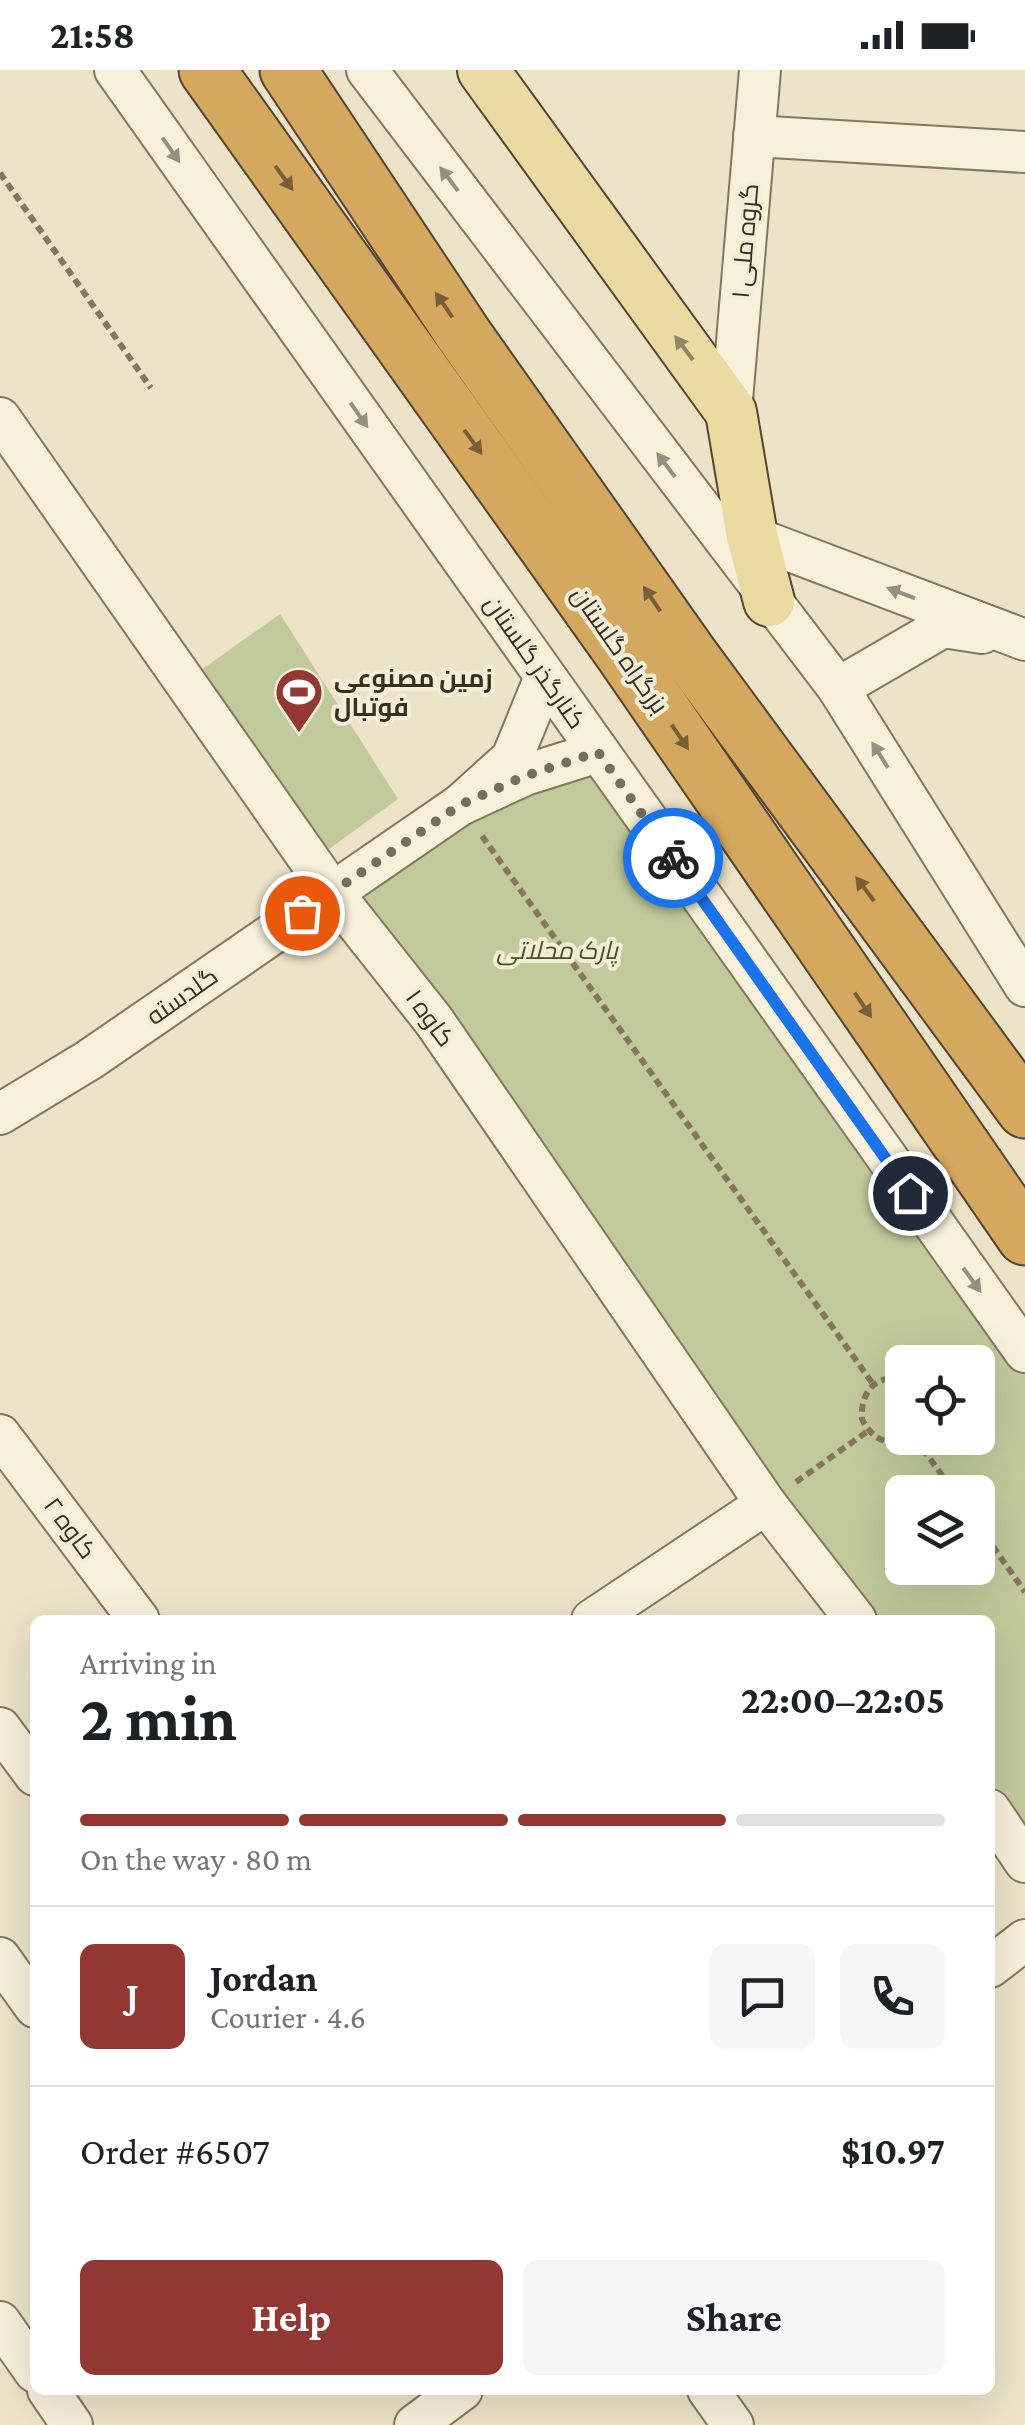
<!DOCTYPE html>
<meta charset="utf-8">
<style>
body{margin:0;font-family:"Crimson Pro",Cairo,serif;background:#f6f6f6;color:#202124;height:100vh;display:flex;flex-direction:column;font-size:38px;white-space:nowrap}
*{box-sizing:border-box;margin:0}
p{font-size:32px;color:#757577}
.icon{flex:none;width:55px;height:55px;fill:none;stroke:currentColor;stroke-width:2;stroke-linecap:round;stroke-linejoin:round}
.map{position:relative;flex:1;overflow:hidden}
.drawer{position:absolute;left:30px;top:1545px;width:965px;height:780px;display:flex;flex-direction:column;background:#fff;border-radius:15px;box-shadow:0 10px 40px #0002}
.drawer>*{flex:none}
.buttons{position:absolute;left:885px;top:1275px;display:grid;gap:20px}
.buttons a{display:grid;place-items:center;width:110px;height:110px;border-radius:15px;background:#fff;box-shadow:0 10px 40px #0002;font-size:50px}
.pin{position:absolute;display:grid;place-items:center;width:85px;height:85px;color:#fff;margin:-42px;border:5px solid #fff;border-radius:50%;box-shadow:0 2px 10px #0007}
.courier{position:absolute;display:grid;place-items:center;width:100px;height:100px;margin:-50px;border:8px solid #1a73e8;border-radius:50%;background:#fff;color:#222;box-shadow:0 2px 12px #0007}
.overview em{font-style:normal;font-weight:700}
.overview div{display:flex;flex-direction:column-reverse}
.overview{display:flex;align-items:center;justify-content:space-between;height:170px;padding:0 50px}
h1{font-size:65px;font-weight:700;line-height:75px}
.bar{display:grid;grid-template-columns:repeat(4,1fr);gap:15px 10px;align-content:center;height:120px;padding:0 50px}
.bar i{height:12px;border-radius:8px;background:#e0e0e0}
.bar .selected{background:#923732}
.bar p{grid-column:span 4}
.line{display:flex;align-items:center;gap:25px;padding:0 50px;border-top:2px solid #e0e0e0}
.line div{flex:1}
.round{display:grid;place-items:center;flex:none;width:105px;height:105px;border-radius:15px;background:#f6f6f6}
.action{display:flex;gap:20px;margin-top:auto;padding:20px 50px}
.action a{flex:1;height:115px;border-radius:15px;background:#923732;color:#fff;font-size:40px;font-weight:700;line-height:115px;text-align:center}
.action a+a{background:#f6f6f6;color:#202124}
.status{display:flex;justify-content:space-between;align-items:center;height:70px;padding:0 50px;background:#fff;direction:ltr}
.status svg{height:28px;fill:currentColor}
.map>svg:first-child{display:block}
.green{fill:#c2ca9c;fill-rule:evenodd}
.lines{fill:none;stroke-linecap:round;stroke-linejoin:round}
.minor-casing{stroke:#87765e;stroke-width:44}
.major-casing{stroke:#554532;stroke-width:54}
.highway-casing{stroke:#554532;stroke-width:59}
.path{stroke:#87765e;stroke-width:6;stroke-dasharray:8 5;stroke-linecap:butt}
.minor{stroke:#f7f0db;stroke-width:40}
.major{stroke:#ecdaa3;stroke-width:50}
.highway{stroke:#d5a85f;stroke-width:55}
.oneway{fill:#988f7e}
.oneway2{fill:#775f3a}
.oneway3{fill:#928462}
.done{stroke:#776d5b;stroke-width:10;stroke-dasharray:0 18}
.route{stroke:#1a73e8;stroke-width:12}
.labels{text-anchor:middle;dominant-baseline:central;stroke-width:8;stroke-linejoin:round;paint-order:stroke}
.street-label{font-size:25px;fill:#382e21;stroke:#f4edd7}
.poi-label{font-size:25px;font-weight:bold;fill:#382e21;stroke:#f4edd7;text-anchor:start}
.park-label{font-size:25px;font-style:italic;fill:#465329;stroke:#f4edd7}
</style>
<div class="status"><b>21:58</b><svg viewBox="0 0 49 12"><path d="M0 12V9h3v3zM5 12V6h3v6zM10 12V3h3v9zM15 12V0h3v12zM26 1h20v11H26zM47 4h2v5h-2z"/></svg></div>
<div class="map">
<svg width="1025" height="2355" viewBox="0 0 1025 2355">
<rect width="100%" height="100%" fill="#ece3c8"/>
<g class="green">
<path d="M280,544L398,729L318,787L201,600Z"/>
<path d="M598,682L1025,1281V1772L990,1724V1550H863L332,822ZM902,1292H978V1368H902ZM902,1422H978V1498H902Z"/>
</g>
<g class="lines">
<g class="minor-casing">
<g id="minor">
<path d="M115,0L1025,1282"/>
<path d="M367,0L838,618L1025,916"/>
<path d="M754,66L1025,82"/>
<path d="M731,342L760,0"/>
<path d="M0,348L332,822L434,951L766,1434L856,1550"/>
<path d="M729,458L1025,570"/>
<path d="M545,607L512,688L460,735L525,705L598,682"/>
<path d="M838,618L943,557L982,563"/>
<path d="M0,1044L89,990L460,735"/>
<path d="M0,1365L139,1550"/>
<path d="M592,1550L766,1434"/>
<path d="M0,1658L35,1705"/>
<path d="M990,1740L1025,1792"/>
<path d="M0,1888L35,1937"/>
<path d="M990,1897L1025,1870"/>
<path d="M0,2252L35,2302"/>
<path d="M48,2320L72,2355"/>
<path d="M708,2320L733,2355"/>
<path d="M415,2355L462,2320"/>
</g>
</g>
<g class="major-casing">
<path id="major" d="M483,0L731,342L752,466L769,531"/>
</g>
<g class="highway-casing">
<g id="highway">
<path d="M207,0L622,582L1025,1167"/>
<path d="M288,0L464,265L692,588L1025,1040"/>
</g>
</g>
<g class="path">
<path d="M0,103L151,318"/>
<path d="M482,766L873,1314"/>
<path d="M959,1292L978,1279"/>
<path d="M902,1309C875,1304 860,1323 862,1349C872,1370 890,1378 912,1368"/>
<path d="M915,1368L954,1422"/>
<path d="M796,1412L868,1361"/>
<path d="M978,1455L1025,1522"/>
</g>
<use href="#minor" class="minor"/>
<use href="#major" class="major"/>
<use href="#highway" class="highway"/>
</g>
<defs><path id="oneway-solid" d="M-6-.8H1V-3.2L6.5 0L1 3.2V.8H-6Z" transform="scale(2.5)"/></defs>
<g class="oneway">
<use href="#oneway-solid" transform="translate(171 80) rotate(55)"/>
<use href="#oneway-solid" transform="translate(449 109) rotate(-127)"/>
<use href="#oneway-solid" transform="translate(359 345) rotate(55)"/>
<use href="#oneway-solid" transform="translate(666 395) rotate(-127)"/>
<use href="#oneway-solid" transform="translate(901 523) rotate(-159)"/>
<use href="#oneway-solid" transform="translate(880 685) rotate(-122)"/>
<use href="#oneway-solid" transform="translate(972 1210) rotate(54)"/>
</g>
<g class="oneway2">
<use href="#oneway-solid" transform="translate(284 108) rotate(54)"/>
<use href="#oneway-solid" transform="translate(444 235) rotate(-124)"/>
<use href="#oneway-solid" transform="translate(473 372) rotate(54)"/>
<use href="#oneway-solid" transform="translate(652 529) rotate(-124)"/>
<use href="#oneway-solid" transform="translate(680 667) rotate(56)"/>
<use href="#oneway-solid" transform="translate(865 819) rotate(-127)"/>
<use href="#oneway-solid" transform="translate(863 935) rotate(56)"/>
</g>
<use class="oneway3" href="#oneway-solid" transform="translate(684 278) rotate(-127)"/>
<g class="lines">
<path class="done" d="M302,843L460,735L525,706L598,682L673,788"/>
<path class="route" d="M673,788L910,1123"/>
</g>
<defs>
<g id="stadium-pin" transform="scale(2.5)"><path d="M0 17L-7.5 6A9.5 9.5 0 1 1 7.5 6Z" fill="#923732" stroke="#f4edd7"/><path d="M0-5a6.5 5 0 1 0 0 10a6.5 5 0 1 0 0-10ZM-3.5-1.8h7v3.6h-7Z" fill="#fff"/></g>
</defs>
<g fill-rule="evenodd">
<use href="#stadium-pin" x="299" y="622"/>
</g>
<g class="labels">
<g class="street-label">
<text transform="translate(745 171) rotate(-85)">گروه ملی ۱</text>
<text transform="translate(620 580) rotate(55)">بزرگراه گلستان</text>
<text transform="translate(535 592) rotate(55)">کنارگذر گلستان</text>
<text transform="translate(182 926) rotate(-35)">گلدسته</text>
<text transform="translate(430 948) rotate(54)">کاوه ۱</text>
<text transform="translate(70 1458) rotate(53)">کاوه ۲</text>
</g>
<g class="poi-label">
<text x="334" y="608">زمین مصنوعی<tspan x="334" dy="29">فوتبال</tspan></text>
</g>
<g class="park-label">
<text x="557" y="880">پارک محلاتی</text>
</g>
</g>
</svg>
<div class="buttons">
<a><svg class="icon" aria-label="locate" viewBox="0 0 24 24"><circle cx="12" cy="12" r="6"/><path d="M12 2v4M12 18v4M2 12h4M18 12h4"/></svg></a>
<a><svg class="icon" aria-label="layers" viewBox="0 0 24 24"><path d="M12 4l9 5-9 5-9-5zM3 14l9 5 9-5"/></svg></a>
</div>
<div class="pin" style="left:302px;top:843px;background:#ea580c"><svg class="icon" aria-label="bag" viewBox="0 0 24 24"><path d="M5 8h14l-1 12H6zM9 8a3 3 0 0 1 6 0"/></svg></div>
<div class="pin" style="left:910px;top:1123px;background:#1f2937"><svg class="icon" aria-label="home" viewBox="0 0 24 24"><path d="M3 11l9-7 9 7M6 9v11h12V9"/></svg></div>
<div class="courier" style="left:673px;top:788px"><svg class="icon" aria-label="bike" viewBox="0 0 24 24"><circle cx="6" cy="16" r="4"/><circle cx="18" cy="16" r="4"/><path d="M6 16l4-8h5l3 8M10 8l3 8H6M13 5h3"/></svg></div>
<section class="drawer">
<div class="overview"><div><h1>2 min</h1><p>Arriving in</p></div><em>22:00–22:05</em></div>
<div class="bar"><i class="selected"></i><i class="selected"></i><i class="selected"></i><i></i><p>On the way · 80 m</p></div>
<div class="line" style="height:180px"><b class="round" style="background:#923732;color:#fff">J</b><div><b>Jordan</b><p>Courier · 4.6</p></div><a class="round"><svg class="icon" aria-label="chat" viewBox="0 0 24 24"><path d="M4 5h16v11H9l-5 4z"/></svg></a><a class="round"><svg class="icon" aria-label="phone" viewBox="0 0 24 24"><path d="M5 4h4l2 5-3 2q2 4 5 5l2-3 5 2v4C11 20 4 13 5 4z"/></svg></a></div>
<div class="line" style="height:130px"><div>Order #6507</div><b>$10.97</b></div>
<div class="action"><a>Help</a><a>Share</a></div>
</section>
</div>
